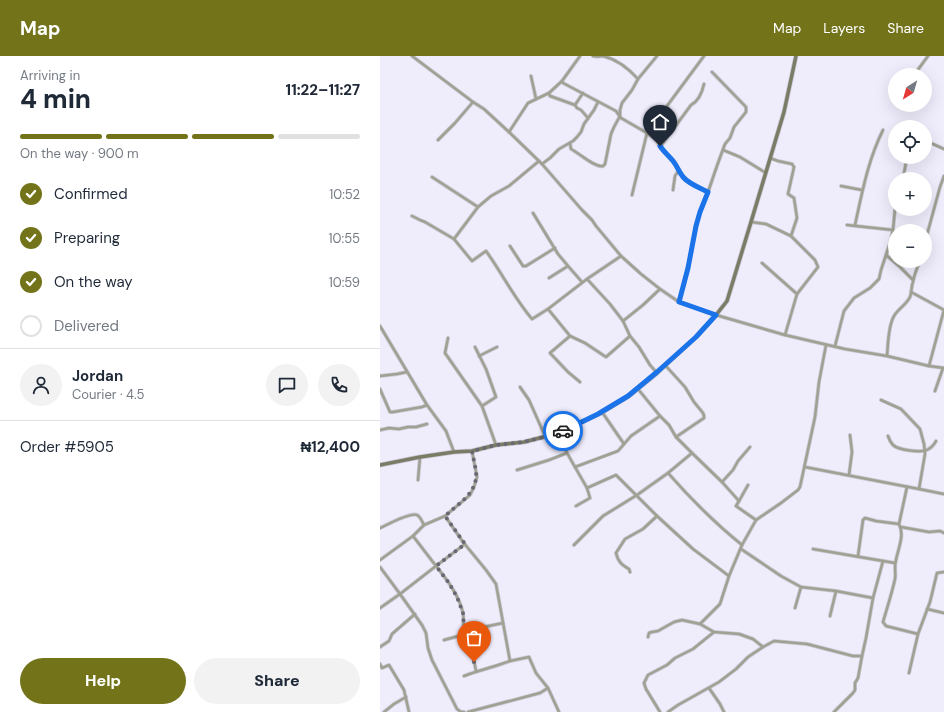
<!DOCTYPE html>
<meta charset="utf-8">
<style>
body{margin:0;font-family:"DM Sans",sans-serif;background:#f2f2f3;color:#1f2937;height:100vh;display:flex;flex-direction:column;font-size:15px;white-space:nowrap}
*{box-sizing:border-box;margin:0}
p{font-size:13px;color:#747a83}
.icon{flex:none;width:22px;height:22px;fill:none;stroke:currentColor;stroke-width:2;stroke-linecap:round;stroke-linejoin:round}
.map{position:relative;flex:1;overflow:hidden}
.side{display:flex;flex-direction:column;background:#fff;width:380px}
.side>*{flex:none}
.needle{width:26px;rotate:217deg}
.tools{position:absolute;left:508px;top:12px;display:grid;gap:8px}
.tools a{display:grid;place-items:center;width:44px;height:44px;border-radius:50%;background:#fff;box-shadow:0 4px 16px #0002;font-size:20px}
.pin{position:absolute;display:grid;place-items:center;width:34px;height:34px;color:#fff;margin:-41px -17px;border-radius:50% 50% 50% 0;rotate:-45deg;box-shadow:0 0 4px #0007}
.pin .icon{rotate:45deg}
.courier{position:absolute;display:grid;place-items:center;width:40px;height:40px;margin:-20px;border:3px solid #1a73e8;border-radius:50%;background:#fff;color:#222;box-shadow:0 1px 5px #0007}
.head em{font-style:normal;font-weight:800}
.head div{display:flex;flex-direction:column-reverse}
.head{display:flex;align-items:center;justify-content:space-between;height:68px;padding:0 20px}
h1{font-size:26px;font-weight:800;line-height:30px}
.bar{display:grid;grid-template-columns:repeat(4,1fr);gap:6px 4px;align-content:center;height:48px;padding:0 20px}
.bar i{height:5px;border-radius:3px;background:#e0e1e3}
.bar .current{background:#73741a}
.bar p{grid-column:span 4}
.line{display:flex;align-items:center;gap:10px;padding:0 20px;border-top:1px solid #e0e1e3}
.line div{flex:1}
.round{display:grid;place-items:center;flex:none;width:42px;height:42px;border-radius:21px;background:#f2f2f3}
ol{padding:0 20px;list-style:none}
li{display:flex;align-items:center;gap:12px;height:44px}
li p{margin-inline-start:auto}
li .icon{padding:4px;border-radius:50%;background:#73741a;color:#fff;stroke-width:4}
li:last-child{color:#747a83}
li i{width:22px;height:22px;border:2px solid #e0e1e3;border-radius:50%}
.button{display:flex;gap:8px;margin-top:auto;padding:8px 20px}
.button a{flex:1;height:46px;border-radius:24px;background:#73741a;color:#fff;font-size:16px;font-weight:800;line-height:46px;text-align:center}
.button a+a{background:#f2f2f3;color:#1f2937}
header{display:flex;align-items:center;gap:24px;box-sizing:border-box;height:56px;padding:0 20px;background:#73741a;color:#fff}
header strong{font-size:19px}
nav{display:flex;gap:22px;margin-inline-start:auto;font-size:14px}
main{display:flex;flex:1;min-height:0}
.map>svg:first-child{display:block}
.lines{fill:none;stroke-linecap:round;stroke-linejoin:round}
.street-casing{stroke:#cac7d5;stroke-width:4}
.secondary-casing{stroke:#cac7d5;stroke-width:5}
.street{stroke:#a0a192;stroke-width:2.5}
.secondary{stroke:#7b7c65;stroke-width:3.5}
.done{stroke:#696771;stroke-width:4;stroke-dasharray:0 7.2}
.route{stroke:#1a73e8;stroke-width:5}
</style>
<header>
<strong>Map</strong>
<nav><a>Map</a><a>Layers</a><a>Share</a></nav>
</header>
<main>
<section class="side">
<div class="head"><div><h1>4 min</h1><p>Arriving in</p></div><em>11:22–11:27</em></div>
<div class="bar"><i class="current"></i><i class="current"></i><i class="current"></i><i></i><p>On the way · 900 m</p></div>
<ol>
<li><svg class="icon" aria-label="check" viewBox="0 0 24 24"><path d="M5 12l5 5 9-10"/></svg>Confirmed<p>10:52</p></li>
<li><svg class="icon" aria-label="check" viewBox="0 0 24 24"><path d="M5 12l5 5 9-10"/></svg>Preparing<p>10:55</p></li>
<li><svg class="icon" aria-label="check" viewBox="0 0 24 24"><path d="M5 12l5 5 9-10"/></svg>On the way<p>10:59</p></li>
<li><i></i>Delivered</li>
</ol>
<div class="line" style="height:72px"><a class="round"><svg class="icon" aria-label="person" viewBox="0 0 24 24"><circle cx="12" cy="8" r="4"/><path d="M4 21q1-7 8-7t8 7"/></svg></a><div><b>Jordan</b><p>Courier · 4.5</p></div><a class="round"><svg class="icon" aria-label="chat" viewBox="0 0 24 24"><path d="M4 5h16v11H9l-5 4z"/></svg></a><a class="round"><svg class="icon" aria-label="phone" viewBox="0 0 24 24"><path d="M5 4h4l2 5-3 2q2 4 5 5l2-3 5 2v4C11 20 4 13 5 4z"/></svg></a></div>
<div class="line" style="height:52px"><div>Order #5905</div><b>₦12,400</b></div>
<div class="button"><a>Help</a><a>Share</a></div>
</section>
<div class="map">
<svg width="564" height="656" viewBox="0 0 564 656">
<rect width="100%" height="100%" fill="#efecfc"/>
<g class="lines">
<g class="street-casing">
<g id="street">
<path d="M32,0L93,46L104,53L129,76L162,108L202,154L212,164L216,170L241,200L261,218L280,233L299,246L336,259L405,279L465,293L507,300L549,310L564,312"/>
<path d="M213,0C217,1 220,0 223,0C236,3 249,13 258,23L277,0"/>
<path d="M534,19L548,0"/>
<path d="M151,20L156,43"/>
<path d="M182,25L183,27L236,55L241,62L267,77L277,85L284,96L289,100L295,106L299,114L307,125L328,136"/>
<path d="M512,31H515"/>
<path d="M169,37L182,25L200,0"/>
<path d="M195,49L203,37"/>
<path d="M129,76L148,47L169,37L170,40L195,49L197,52L201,54L208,62"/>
<path d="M58,84L75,67L93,46"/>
<path d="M545,86L553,88L564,93"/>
<path d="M190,87L191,93C199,97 215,112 223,110L225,108L231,78L234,71L240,60V54L242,47L252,34L258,23"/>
<path d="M280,91L311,49C319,45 322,37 324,28"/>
<path d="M343,94L360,101L386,117"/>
<path d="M390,102L398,105L412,108L414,111L408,138L414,142L417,162L411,180L435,204L438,211L417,238L405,279"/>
<path d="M162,108L170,102L179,93L193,85L197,81L201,76L204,68L214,54L218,46"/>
<path d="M52,121L98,151"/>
<path d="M523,123L527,101"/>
<path d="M461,130L482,134"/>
<path d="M293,134L295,120L299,114"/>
<path d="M252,139L267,77L324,0"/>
<path d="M153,157L178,198L188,210"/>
<path d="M32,160L40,164L45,166L74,183L92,205L106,195C122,217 134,242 152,263L168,253L207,223L241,200"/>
<path d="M371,166L386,168L411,180"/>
<path d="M467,169L513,174"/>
<path d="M475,169C482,137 488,104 503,74"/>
<path d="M74,183L98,151L111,140L129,130L159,105"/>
<path d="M545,186L560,131L564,120"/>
<path d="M130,190L143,210H146L175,192"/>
<path d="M506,199L520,211L533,224"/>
<path d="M382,207L417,238"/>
<path d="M169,222L188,210L202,226"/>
<path d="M207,223L230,248L243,265L250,280L259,291L270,309L277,317"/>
<path d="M531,236L564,254"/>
<path d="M299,246L308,212L316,170L320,155L328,136L338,107L345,88L350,82L354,71L366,56V51L332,16"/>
<path d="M168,253L190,280L205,287L226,301L250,280"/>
<path d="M243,265L263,249L280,233"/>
<path d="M0,270L47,349L66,375L74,396"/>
<path d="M190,280L170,297L188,316L200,326"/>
<path d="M68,282L65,297L102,350"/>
<path d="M455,290L464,255L474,242L490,232L499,223L501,214L510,187L513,174L515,153"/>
<path d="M95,291L106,313L116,341L102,350L116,389"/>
<path d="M99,300L117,291"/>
<path d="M507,300C508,289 508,270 514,260C518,253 526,249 530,241C532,236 531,231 533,226C534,219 537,212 540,205"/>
<path d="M285,309L305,331L314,346L323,357L324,360V362L296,381"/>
<path d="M549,310L564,254"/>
<path d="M0,320L17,318L27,316"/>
<path d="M140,331L149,344L165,380"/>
<path d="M0,333L10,356H13L42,351L47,349"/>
<path d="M555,335L563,312"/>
<path d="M501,344L521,353L540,373L544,388L545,398L539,433"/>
<path d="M222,356L244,388"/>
<path d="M0,374L9,372L19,373L28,371H36L47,368"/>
<path d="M508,380C509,383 511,387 513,389C518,394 541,397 547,394C551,392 554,389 556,385"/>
<path d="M187,397L207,432"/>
<path d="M312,397L342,426L353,414L358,405L370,391"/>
<path d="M195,411L238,395L251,380L280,360"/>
<path d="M425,411L539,433L564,438"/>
<path d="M137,414L169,404L187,397L179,377"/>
<path d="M288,417C310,442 336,468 362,489"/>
<path d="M469,419L472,396L470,379"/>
<path d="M38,424L40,401"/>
<path d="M342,426L359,445L368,429"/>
<path d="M527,431L519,468C525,479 518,493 516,504C514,510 516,517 515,523C512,537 507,552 503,566L506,570L538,578"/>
<path d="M359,445L356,450L376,464"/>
<path d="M196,450L210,442L207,432L236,419L277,460L263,473L245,483L236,497C238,506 242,509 249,513L250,516"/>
<path d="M65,460L83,486L106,514L116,528L130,605L149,601L156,617L168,632L160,637L88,656"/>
<path d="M277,460L313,493L349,520"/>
<path d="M521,471L549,476L560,475L564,477"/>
<path d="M0,472C7,469 30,456 37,459C41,461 42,466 44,469"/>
<path d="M33,480L56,510L20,538L42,569L46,577L48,592L52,604L77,653L81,656H84"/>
<path d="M85,488L56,510C67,524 79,539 83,557C84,563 83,569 84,575C89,589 94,601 96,615"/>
<path d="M194,489L223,460L257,439L288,417L312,397L296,381L289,369L280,360L258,333"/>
<path d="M361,493L401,520L421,531L456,535L493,542"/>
<path d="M433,493L515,507"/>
<path d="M478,500L483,464L485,462L496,465L519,468"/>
<path d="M0,504L33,480L44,469L65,460L90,439L94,431L97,421L92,395"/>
<path d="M0,511L20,538L0,552"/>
<path d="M415,552L421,531"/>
<path d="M547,553L564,557"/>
<path d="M450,560L456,535"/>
<path d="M268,581L269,577L272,576L278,575L294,566L302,564L320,568"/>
<path d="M64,584L86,578L104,571L123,567"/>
<path d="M0,591L9,585L12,578L35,558"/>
<path d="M383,591L373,583L359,578L334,576L320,568L340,548L349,520L362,489L376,464L401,447L418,434L420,431L435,361L439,326L446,289"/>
<path d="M0,608L2,612L9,609L24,634L29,656"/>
<path d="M529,617L538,578L550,546L557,517L564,516"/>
<path d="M84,620C99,614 115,611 130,605"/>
<path d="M168,632L179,656"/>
<path d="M329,632L340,648L344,656"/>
<path d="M4,656L14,648L26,641"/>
<path d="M280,656L266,633L264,627L268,619L287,609L295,602L313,593L334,576"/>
<path d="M288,656L298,649L339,626L356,613L368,601L383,591L394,585L427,588L473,600H482L486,582L493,542L503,505"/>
<path d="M454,656L473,637L475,634V627L478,622L482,600"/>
</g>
</g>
<g class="secondary-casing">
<path id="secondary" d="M0,409L40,401L74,396L92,395L116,389L144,386L179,377L219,358L249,340L277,317L316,281L336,259L347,245L371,166L404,56L416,0"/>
</g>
<use href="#street" class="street"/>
<use href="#secondary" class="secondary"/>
</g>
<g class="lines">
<path class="done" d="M94,606L88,585L84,574L83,557L77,541L69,527L56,510L85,488L65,460C77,449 94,439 96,422C97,415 93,402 92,395L116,389L144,386L179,377L183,375"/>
<path class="route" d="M183,375L218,358L248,340L277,316L316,281L336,259L299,246L308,212L316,170L320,156L328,136C320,132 309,128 303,121C299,116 297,110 293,105C289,100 284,96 280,90"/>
</g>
</svg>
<div class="tools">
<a><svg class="needle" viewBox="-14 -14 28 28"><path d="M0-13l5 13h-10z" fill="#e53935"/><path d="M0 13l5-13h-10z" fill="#747a83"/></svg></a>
<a><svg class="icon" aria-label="locate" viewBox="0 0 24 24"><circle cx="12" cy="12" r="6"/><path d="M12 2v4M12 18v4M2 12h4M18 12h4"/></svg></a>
<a>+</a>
<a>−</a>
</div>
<div class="pin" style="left:94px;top:606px;background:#ea580c"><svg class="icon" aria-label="bag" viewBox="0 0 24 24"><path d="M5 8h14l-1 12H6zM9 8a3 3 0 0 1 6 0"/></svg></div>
<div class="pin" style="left:280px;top:90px;background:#1f2937"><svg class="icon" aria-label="home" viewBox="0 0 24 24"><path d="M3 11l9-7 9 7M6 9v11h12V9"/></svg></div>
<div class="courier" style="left:183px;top:375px"><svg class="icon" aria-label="car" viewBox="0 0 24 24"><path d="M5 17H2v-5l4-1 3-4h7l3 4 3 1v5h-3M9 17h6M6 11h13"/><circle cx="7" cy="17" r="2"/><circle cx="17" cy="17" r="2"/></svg></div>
</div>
</main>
